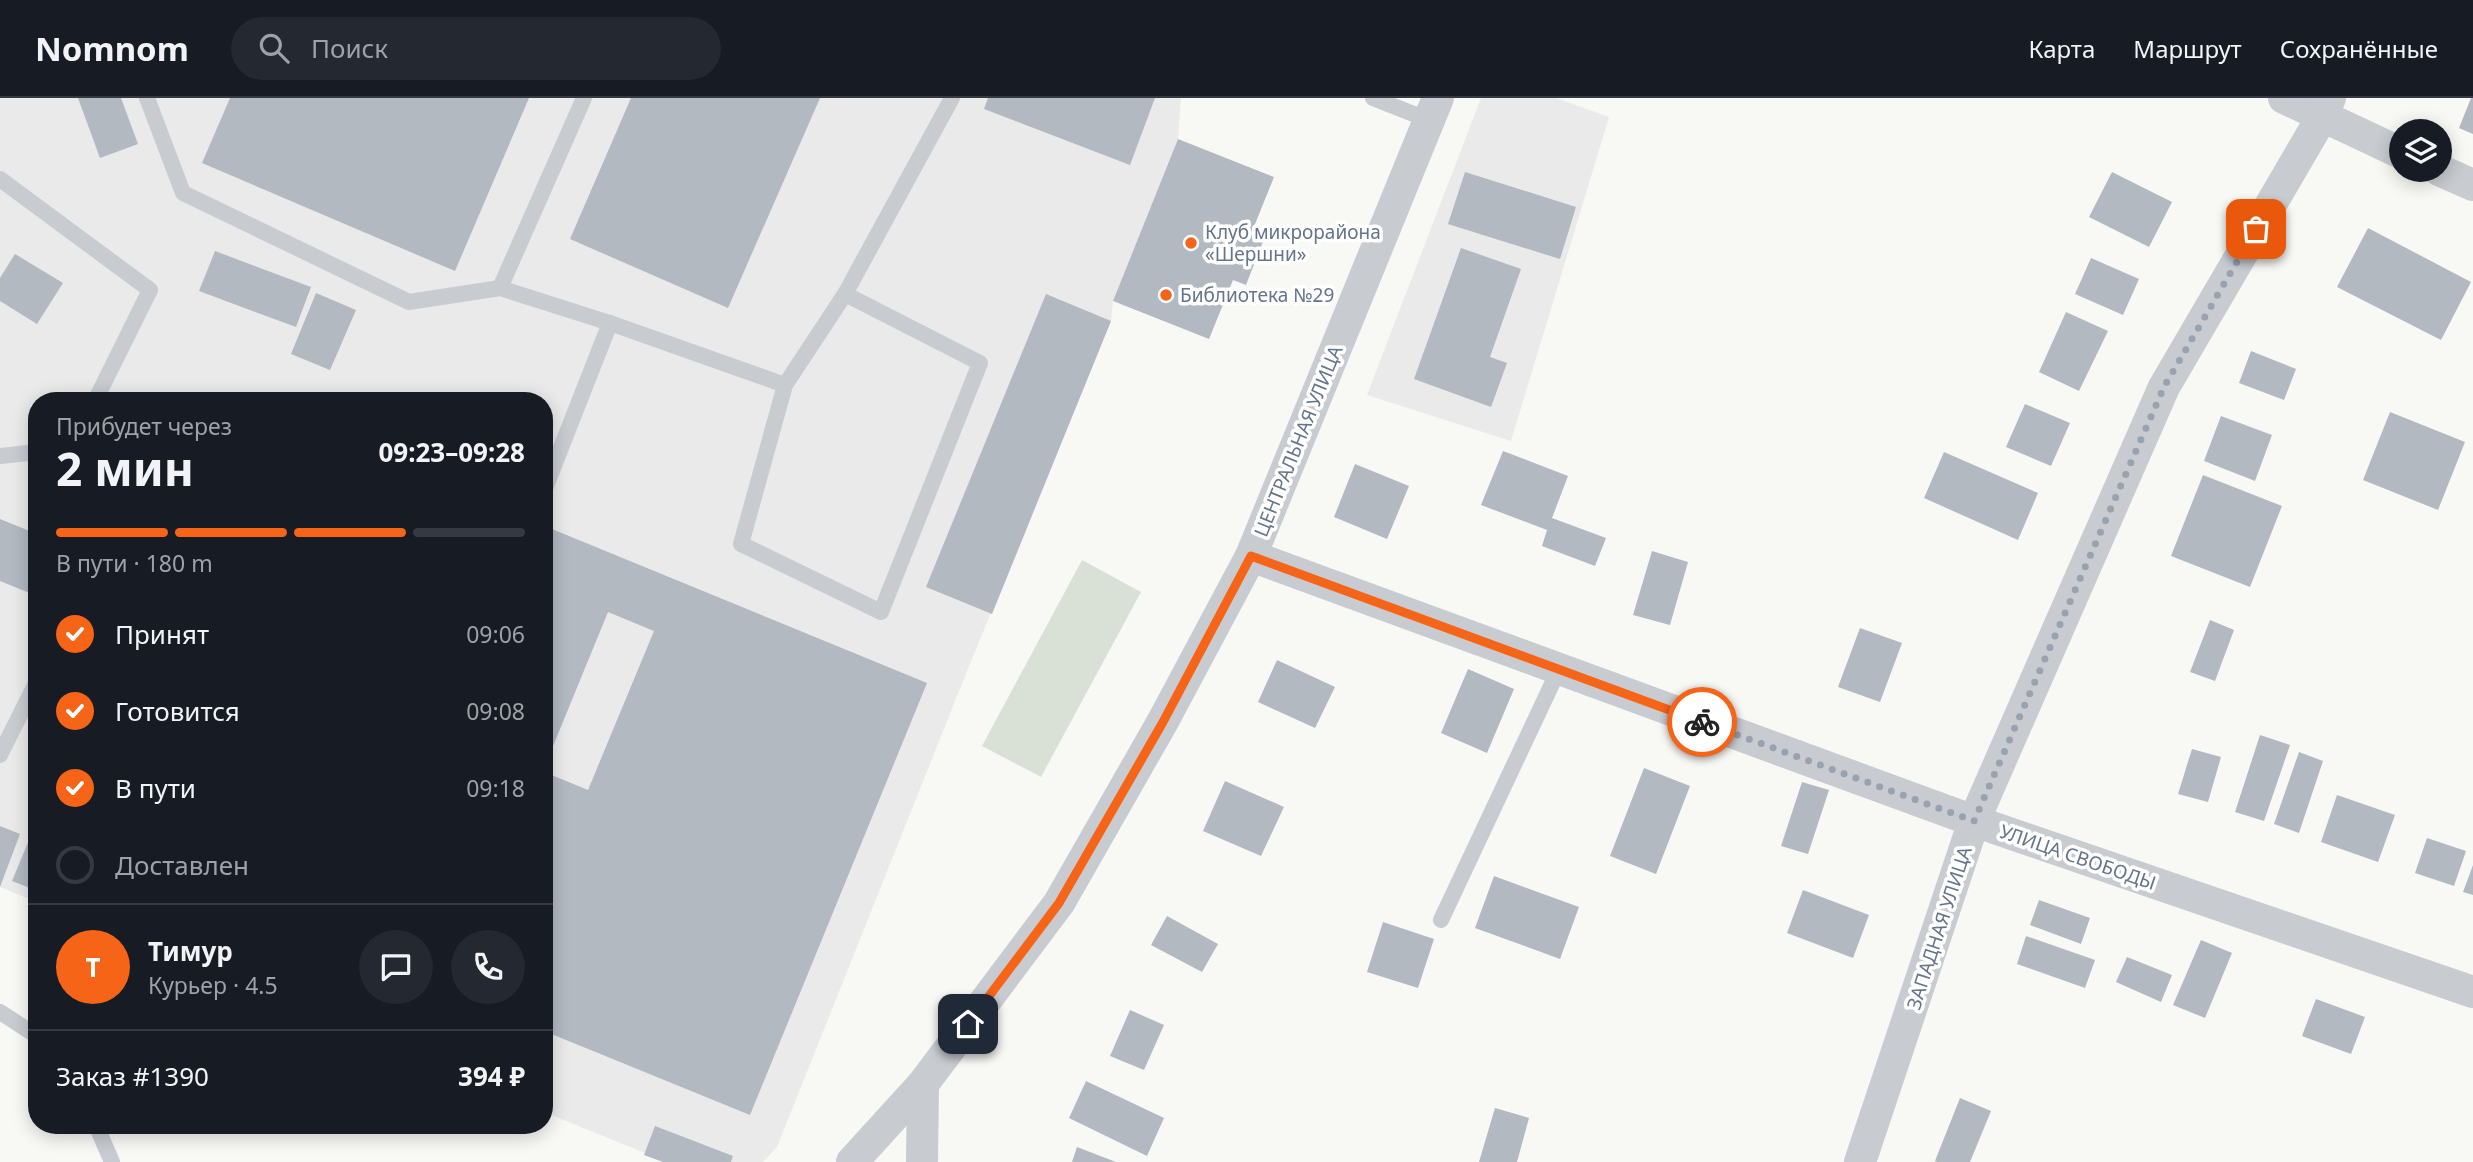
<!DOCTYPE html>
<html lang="ru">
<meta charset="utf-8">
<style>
body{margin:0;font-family:"Noto Sans",sans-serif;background:#242831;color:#f1f3f6;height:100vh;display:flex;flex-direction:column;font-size:26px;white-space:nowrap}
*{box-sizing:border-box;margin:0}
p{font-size:23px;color:#9ea1a6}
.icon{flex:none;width:38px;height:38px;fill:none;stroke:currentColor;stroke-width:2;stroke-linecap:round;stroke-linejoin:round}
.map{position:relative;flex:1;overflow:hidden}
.details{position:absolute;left:28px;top:294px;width:525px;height:742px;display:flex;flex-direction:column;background:#171b24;border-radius:28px;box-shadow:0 4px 18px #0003}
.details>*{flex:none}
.buttons{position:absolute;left:2389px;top:21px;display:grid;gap:14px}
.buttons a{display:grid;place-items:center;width:63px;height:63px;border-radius:50%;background:#171b24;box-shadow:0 4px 18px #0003;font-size:35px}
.pin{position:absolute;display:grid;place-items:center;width:60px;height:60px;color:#fff;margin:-30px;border-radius:14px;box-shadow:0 4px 10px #0006}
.courier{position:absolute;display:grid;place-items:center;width:70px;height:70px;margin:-35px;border:5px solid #f66418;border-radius:50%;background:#fff;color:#222;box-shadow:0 2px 9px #0007}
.head em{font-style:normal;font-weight:700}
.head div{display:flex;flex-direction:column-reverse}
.head{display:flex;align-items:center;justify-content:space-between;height:119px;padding:0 28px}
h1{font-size:46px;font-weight:700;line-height:52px}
.bar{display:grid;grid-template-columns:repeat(4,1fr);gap:10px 7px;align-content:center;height:84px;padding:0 28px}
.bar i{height:9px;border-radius:5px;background:#363941}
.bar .on{background:#f66418}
.bar p{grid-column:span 4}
.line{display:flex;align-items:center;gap:18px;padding:0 28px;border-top:2px solid #363941}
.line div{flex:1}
.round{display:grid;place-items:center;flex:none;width:74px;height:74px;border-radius:37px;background:#242831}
ol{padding:0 28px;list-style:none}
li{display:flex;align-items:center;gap:21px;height:77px}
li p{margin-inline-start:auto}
li .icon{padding:7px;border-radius:50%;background:#f66418;color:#fff;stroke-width:4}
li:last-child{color:#9ea1a6}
li i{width:38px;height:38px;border:4px solid #363941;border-radius:50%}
header{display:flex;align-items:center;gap:42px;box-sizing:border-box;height:98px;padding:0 35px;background:#171b24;border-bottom:2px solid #363941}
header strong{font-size:33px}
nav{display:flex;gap:38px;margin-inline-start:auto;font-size:24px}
.search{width:490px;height:63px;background:#242831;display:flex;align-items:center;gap:18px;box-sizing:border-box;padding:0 24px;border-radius:38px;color:#9ea1a6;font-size:26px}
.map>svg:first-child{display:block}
.built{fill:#e9eae9}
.green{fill:#d9e1d6}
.building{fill:#b2b9c1}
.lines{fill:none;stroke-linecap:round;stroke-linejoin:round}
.lane{stroke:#c8cbd0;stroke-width:16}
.street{stroke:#c8cbd0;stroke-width:32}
.done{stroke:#98a3af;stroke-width:7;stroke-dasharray:0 12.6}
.route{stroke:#f66418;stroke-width:9}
.poi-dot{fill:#f66418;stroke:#fff;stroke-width:2.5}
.labels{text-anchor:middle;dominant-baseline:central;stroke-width:7;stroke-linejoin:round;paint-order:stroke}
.poi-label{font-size:19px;fill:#64758a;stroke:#fff;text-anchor:start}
.street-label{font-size:19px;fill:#64758a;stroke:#fff}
</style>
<header>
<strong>Nomnom</strong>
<div class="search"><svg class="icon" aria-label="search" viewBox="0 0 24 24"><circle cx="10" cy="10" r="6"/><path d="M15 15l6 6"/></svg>Поиск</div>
<nav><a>Карта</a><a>Маршрут</a><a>Сохранённые</a></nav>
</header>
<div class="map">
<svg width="2473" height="1064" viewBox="0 0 2473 1064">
<rect width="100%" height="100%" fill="#f8f9f5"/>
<g class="built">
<path d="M0,0H1181L1178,41L1113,203L1111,223L967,573L777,1049L763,1064H667L544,1014V303H37V804L0,789Z"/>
<path d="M1481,0H1556L1609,19L1511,343L1367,297Z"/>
</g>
<path class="green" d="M1082,462L1141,494L1041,679L982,648Z"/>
<g class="building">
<path d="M78,0H121L138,46L100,60Z"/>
<path d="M230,0H529L455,173L202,65Z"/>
<path d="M631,0H820L728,210L570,141Z"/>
<path d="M988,0H1155L1130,67L984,11Z"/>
<path d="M2471,0H2473V36L2459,30Z"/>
<path d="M1178,41L1274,79L1251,136L1264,141L1246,187L1233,182L1209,241L1113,203Z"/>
<path d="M1465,74L1576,109L1560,161L1448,126Z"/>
<path d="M2112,74L2172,104L2149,149L2089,119Z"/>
<path d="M2368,130L2471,184L2441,242L2337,189Z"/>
<path d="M1461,150L1521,171L1490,259L1507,265L1491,309L1414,281Z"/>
<path d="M215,153L311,189L296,229L199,193Z"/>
<path d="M15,156L63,185L37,226L0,203V180Z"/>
<path d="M2091,160L2139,181L2123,217L2075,196Z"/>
<path d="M316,195L356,212L330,272L291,256Z"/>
<path d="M1046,196L1111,223L992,516L926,489Z"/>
<path d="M2066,214L2108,233L2079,293L2039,274Z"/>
<path d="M2251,253L2296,271L2284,302L2239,285Z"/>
<path d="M2025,306L2070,325L2051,368L2006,349Z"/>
<path d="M2390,314L2465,344L2438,412L2363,382Z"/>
<path d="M2221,318L2272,337L2255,383L2204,363Z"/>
<path d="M1503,353L1568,378L1552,420L1606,440L1595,468L1542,448L1547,432L1481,407Z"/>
<path d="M1944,354L2038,395L2018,442L1924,400Z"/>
<path d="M1355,366L1409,388L1387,441L1334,419Z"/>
<path d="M2203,377L2282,408L2250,489L2171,458Z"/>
<path d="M0,421L37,436V498L0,483Z"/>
<path d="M547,429L927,585L750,1017L544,933V674L588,692L654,533L608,514L544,670V436Z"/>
<path d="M1652,453L1688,464L1670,527L1633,517Z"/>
<path d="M2210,522L2234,532L2215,583L2190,574Z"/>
<path d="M1860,530L1902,545L1880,604L1838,589Z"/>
<path d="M1277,562L1335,589L1315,630L1258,604Z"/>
<path d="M1468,571L1514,591L1487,655L1441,635Z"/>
<path d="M2260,637L2290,647L2264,723L2235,714Z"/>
<path d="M2192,651L2221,659L2208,704L2178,696Z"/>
<path d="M2299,654L2323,663L2299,735L2274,726Z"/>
<path d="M1644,670L1690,688L1656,776L1610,758Z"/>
<path d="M1225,683L1284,709L1261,758L1203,733Z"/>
<path d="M1802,684L1829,692L1808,756L1781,748Z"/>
<path d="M2337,697L2395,717L2378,764L2321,744Z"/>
<path d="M37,723V793L12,783Z"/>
<path d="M0,728L20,736L0,789Z"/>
<path d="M2427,740L2466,753L2454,788L2415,775Z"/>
<path d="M2473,767V797L2463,794Z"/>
<path d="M1494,778L1579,809L1560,861L1475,830Z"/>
<path d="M1803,792L1869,817L1853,860L1787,835Z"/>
<path d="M2039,802L2090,820L2081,846L2030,827Z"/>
<path d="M1167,818L1218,846L1202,874L1151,847Z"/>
<path d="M1383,824L1434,841L1418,890L1367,874Z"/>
<path d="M2026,838L2095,862L2085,890L2017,866Z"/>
<path d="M2201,842L2232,855L2205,920L2173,907Z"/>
<path d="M2127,859L2172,877L2161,904L2116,884Z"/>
<path d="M2316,901L2365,919L2351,956L2302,938Z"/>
<path d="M1130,912L1164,927L1144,972L1110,958Z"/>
<path d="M1086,983L1164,1020L1147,1058L1069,1020Z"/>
<path d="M1960,1000L1991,1013L1970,1064H1937L1935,1063Z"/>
<path d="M1495,1010L1529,1020L1517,1064H1479Z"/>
<path d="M655,1028L733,1058L731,1064H663L644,1057Z"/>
<path d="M1077,1049L1116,1064H1072Z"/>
</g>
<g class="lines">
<g class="lane">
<path d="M147,0L183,95L409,204L500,190L610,225L785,287"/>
<path d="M1373,0L1429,22"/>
<path d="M0,81L150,192L95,303"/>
<path d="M500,190L584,0"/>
<path d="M845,196L980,265L881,514L741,446L785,287L845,196L952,0"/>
<path d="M0,358L37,354"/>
<path d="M544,393L610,225"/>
<path d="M0,657L35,587"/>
<path d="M1441,822L1559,571"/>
<path d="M0,914L37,938"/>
<path d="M96,1027L112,1064"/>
</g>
<g class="street">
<path d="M2284,0L2401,55"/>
<path d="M2439,72L2473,87"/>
<path d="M1251,458L1974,723L2473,894"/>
<path d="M852,1064L923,986L1059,805L1163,623L1251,458L1438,0"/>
<path d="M922,1064L923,986"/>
<path d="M1860,1064L1974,723L2164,289L2322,19L2330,0"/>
</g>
</g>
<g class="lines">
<path class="done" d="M1702,624L1974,723L2164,289L2256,131"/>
<path class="route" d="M968,926L1059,805L1163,624L1251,458L1702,624"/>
</g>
<g class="poi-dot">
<circle cx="1191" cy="145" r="7"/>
<circle cx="1166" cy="197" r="7"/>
</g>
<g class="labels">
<g class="poi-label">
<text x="1205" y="134">Клуб микрорайона<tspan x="1205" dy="22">«Шершни»</tspan></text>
<text x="1180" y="197">Библиотека №29</text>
</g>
<g class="street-label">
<text transform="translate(1298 343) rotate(-68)">ЦЕНТРАЛЬНАЯ УЛИЦА</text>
<text transform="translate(2078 759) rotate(19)">УЛИЦА СВОБОДЫ</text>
<text transform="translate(1939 830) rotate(-72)">ЗАПАДНАЯ УЛИЦА</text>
</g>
</g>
</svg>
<div class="buttons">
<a><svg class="icon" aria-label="layers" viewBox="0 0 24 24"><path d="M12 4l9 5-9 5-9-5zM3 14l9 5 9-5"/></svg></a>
</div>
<div class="pin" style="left:2256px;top:131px;background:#ea580c"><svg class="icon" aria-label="bag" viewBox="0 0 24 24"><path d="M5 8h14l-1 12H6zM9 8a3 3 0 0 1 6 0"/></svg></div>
<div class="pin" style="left:968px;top:926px;background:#1f2937"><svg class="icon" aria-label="home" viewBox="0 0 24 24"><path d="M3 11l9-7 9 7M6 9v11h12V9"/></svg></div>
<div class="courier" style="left:1702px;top:624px"><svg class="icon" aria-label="bike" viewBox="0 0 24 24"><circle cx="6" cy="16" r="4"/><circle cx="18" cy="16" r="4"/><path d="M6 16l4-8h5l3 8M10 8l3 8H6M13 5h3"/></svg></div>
<section class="details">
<div class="head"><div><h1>2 мин</h1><p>Прибудет через</p></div><em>09:23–09:28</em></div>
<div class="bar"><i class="on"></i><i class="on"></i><i class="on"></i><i></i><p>В пути · 180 m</p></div>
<ol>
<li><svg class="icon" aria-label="check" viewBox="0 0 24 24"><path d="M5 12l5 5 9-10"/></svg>Принят<p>09:06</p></li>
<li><svg class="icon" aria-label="check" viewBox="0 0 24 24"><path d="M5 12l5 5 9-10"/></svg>Готовится<p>09:08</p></li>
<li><svg class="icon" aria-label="check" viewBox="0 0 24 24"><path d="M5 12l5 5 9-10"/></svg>В пути<p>09:18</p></li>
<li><i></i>Доставлен</li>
</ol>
<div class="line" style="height:126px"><b class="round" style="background:#f66418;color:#fff">Т</b><div><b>Тимур</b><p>Курьер · 4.5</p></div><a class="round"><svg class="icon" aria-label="chat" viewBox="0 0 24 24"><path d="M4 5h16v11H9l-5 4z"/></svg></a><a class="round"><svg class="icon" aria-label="phone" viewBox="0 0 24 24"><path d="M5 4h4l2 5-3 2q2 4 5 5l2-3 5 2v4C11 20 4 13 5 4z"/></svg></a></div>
<div class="line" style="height:91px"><div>Заказ #1390</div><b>394 ₽</b></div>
</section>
</div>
